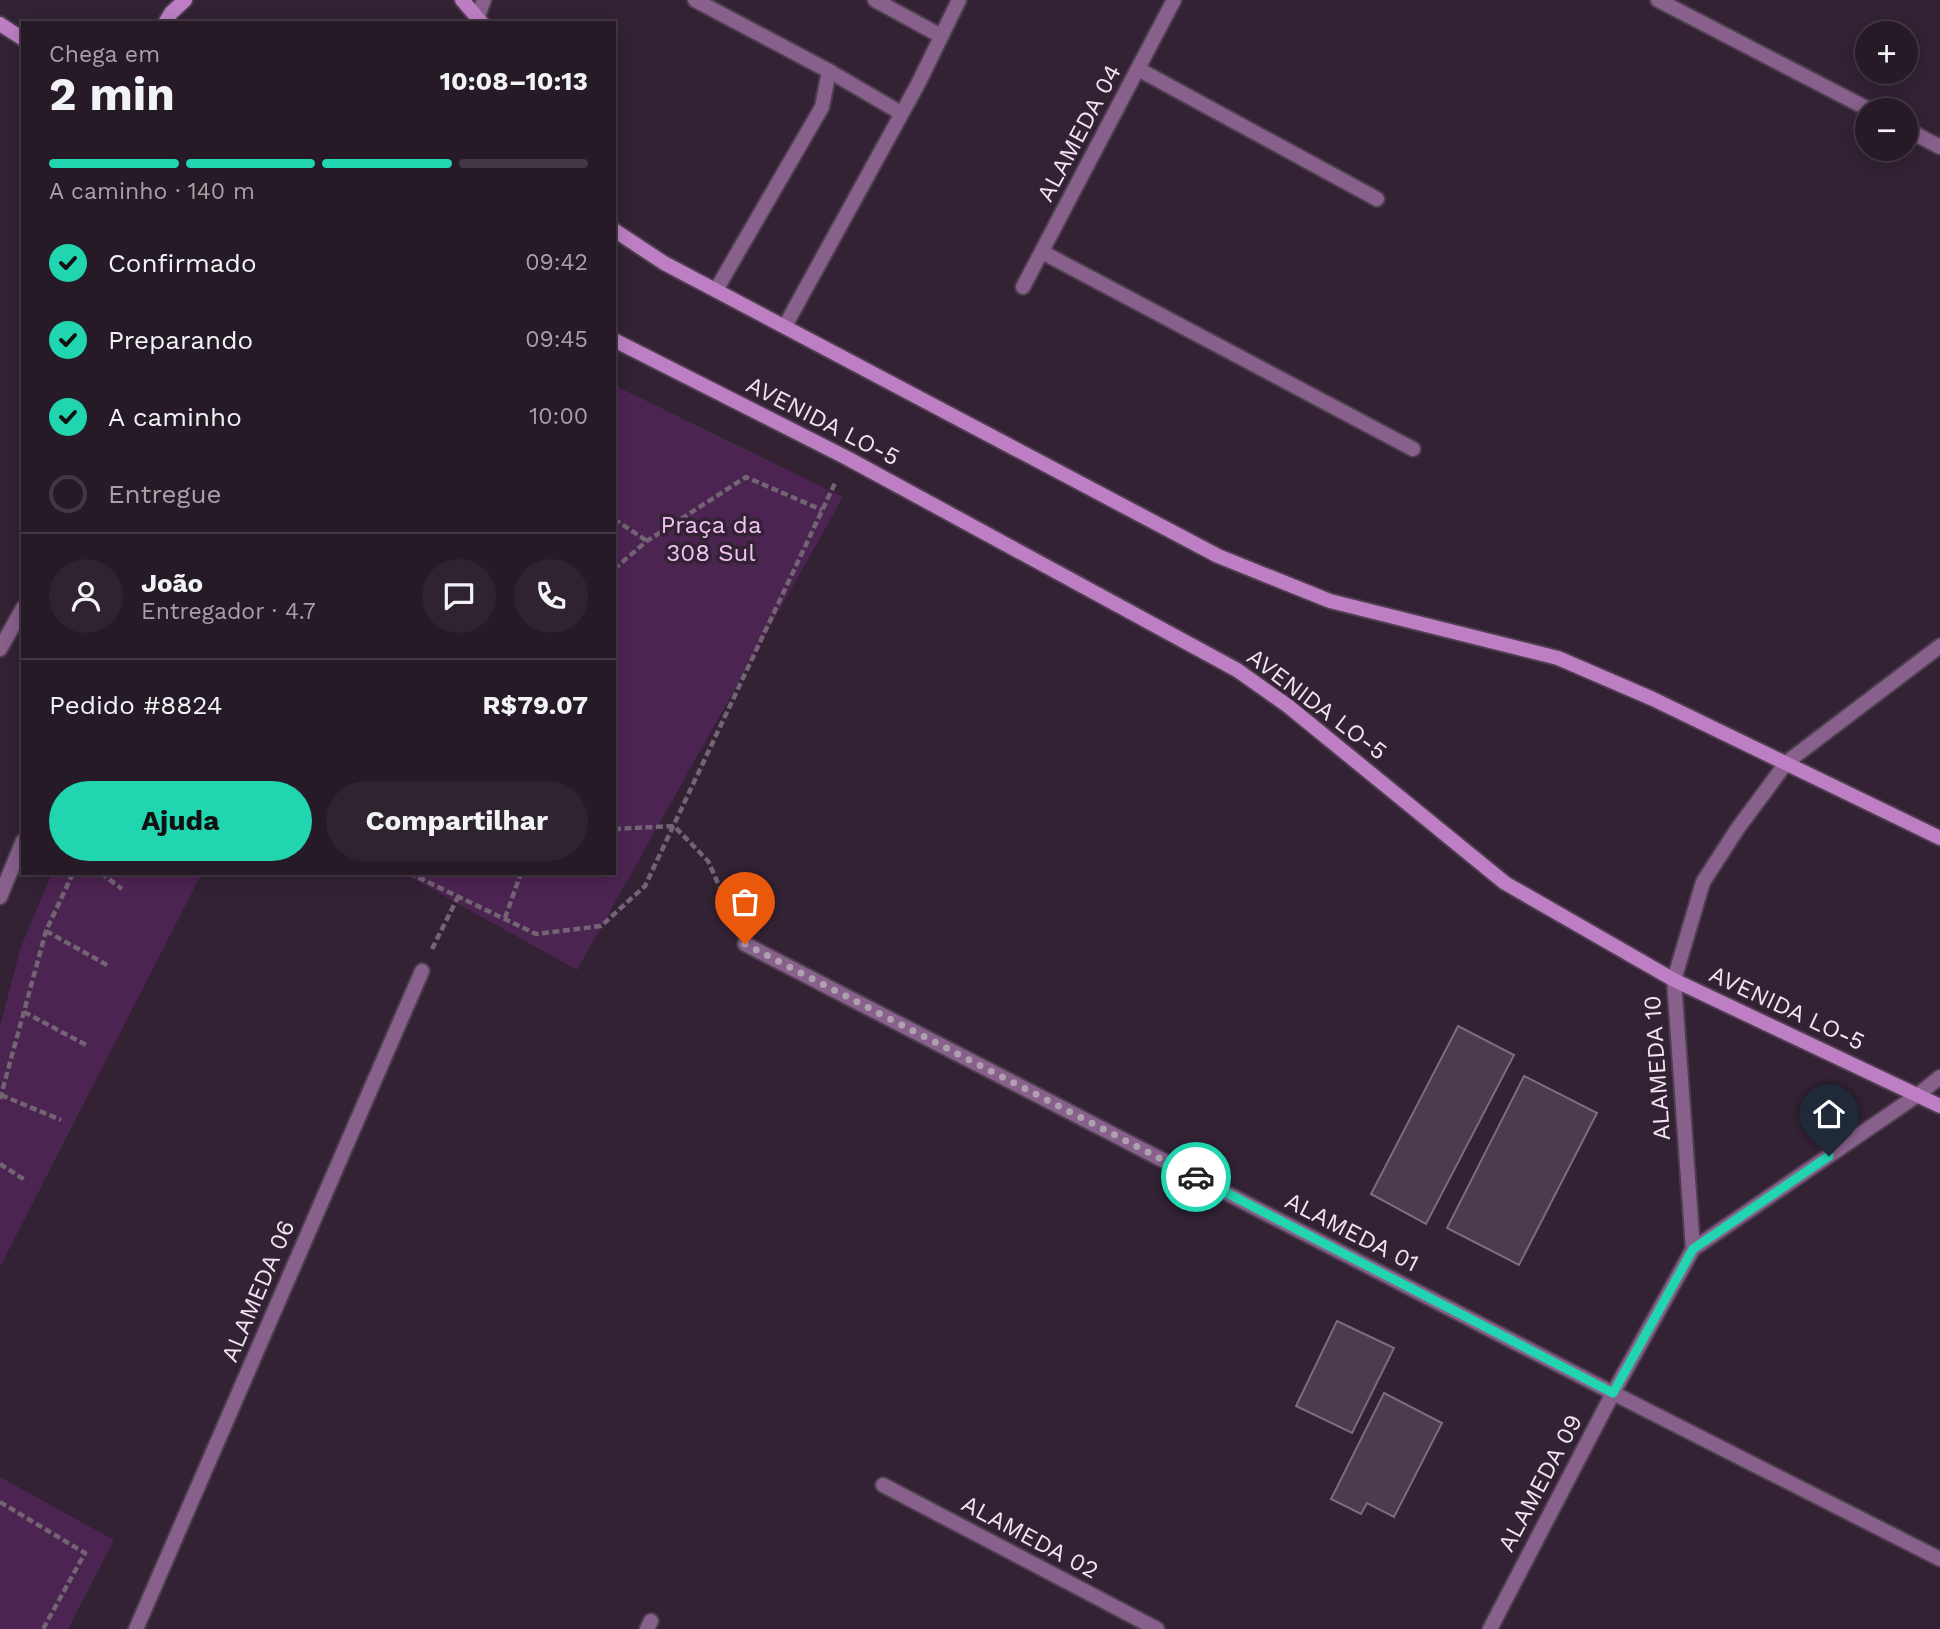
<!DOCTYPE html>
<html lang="pt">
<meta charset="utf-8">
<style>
body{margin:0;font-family:"Work Sans",sans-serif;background:#2e232f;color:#f1f3f6;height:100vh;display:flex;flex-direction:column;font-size:26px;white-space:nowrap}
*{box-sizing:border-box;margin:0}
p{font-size:23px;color:#a4a1a7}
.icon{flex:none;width:38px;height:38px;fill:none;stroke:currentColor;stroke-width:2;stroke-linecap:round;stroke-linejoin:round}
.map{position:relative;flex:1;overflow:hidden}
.sheet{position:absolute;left:21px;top:21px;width:595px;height:854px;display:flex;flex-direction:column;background:#261a27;border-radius:0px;box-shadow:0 4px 18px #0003,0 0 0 2px #423844}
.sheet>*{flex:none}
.fabs{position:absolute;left:1855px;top:21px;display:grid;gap:14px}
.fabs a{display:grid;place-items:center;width:63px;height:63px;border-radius:50%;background:#261a27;box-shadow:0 4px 18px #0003,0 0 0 2px #423844;font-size:35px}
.pin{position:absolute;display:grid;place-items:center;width:60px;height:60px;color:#fff;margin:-72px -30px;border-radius:50% 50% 50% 0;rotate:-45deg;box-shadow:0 0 7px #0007}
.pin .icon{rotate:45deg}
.courier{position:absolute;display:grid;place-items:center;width:70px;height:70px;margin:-35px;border:5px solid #21d5b0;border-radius:50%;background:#fff;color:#222;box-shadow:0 2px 9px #0007}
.head em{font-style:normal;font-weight:700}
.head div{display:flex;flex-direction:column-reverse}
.head{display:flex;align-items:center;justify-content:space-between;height:119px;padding:0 28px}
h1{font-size:46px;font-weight:700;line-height:52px}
.bar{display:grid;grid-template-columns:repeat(4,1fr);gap:10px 7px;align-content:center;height:84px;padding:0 28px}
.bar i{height:9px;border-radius:5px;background:#423844}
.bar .current{background:#21d5b0}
.bar p{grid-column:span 4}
.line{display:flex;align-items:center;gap:18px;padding:0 28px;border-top:2px solid #423844}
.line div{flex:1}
.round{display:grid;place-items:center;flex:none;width:74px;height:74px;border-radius:37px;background:#2e232f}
ol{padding:0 28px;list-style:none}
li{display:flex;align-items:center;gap:21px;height:77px}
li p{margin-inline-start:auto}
li .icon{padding:7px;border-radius:50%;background:#21d5b0;color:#111;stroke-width:4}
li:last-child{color:#a4a1a7}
li i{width:38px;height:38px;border:4px solid #423844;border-radius:50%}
.cta{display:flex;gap:14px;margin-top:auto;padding:14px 28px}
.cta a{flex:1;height:80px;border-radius:42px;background:#21d5b0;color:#111;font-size:28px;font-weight:700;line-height:80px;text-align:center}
.cta a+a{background:#2e232f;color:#f1f3f6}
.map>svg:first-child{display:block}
.green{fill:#4c2451}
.building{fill:#4c3a4e;stroke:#7f6b81;stroke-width:2}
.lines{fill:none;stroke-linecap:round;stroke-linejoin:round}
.service-casing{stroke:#4d3d4e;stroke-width:18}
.minor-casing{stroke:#4d3d4e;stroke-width:18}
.tertiary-casing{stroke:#4d3d4e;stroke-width:18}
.secondary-casing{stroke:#4d3d4e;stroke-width:18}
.path{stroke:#736474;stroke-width:4.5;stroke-dasharray:7 3.5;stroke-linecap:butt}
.service{stroke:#87608b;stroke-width:14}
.minor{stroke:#87608b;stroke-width:14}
.tertiary{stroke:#87608b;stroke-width:14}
.secondary{stroke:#bd7ec3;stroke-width:14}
.done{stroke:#aea0ae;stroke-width:7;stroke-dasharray:0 12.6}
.route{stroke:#21d5b0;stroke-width:9}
.labels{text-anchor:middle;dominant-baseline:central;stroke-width:7;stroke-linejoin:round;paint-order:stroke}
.street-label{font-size:24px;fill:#f0e4f0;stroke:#322234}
.park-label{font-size:24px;fill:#f1c0f5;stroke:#322234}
</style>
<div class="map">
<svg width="1940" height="1629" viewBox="0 0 1940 1629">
<rect width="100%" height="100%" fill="#322234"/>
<g class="green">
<path d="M614,385L843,497L577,970L403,873H614Z"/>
<path d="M52,873H202L0,1267V1027L20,949Z"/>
<path d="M0,1477L114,1540L68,1629H0Z"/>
</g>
<g class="building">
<path d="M1458,1026L1514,1055L1426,1224L1371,1194Z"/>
<path d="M1524,1076L1597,1113L1519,1265L1447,1228Z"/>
<path d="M1337,1321L1394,1348L1352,1433L1296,1406Z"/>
<path d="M1384,1393L1442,1423L1394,1517L1367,1503L1361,1514L1331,1499Z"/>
</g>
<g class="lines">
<g class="service-casing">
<g id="service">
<path d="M695,0L829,71L822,107L716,290"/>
<path d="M875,0L941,36"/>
<path d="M829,71L901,113"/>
<path d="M785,326L918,84L959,0"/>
</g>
</g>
<g class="minor-casing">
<g id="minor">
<path d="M1658,0L1870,110"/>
<path d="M1138,69L1377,199"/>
<path d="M1906,129L1940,147"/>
<path d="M1042,252L1413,449"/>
<path d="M1023,287L1174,0"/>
<path d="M745,944L1613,1393L1940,1559"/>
<path d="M1693,1249L1674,980L1703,882L1738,828L1787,762L1940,646"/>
<path d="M883,1485L1157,1629"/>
<path d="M136,1629L422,971"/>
<path d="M647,1629L651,1621"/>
<path d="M1490,1629L1613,1393L1693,1249L1919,1094L1940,1077"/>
</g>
</g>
<g class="tertiary-casing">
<g id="tertiary">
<path d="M478,16L484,0"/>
<path d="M0,649L23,608"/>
<path d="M0,897L23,841"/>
</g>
</g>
<g class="secondary-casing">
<g id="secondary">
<path d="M462,0L482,23"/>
<path d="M165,23L171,13L185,0"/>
<path d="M0,24L23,39"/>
<path d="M614,230L664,263L1218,556L1330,601L1558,658L1653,699L1940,838"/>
<path d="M614,340L847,458L1237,670L1288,706L1505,883L1674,980L1940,1106"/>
</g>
</g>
<g class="path">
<path d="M614,519L647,541"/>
<path d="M614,569L647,541L746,477L822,510"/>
<path d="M614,829L674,826L708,861L735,921"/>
<path d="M101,873L122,889"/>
<path d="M409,873L536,934L601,926L645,886L836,481"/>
<path d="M505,918L521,873"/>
<path d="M46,931L107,965"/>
<path d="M432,949L458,897"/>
<path d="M24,1012L88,1046"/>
<path d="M1,1095L61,1120"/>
<path d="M0,1099L46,931L73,873"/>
<path d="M0,1164L25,1180"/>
<path d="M0,1502L85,1553L43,1629"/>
</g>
<use href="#service" class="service"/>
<use href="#minor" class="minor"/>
<use href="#tertiary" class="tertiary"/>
<use href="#secondary" class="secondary"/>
</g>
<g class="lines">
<path class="done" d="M745,944L1196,1177"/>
<path class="route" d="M1196,1177L1613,1393L1693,1249L1829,1156"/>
</g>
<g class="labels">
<g class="street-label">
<text transform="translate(1079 133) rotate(-62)">ALAMEDA 04</text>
<text transform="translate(823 421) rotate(27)">AVENIDA LO-5</text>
<text transform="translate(1317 704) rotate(37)">AVENIDA LO-5</text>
<text transform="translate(1787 1008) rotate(25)">AVENIDA LO-5</text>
<text transform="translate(1657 1068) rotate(-94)">ALAMEDA 10</text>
<text transform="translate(1352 1232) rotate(27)">ALAMEDA 01</text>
<text transform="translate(258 1291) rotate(-67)">ALAMEDA 06</text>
<text transform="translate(1540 1483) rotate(-62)">ALAMEDA 09</text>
<text transform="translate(1030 1537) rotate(28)">ALAMEDA 02</text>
</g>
<g class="park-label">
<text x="711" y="525">Praça da<tspan x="711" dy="28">308 Sul</tspan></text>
</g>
</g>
</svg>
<div class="fabs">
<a>+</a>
<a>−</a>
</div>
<div class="pin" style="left:745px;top:944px;background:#ea580c"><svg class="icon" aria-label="bag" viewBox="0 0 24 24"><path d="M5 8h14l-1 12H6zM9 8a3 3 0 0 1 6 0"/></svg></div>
<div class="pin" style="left:1829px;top:1156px;background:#1f2937"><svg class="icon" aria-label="home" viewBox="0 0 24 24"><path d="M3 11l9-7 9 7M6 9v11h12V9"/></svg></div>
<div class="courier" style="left:1196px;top:1177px"><svg class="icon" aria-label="car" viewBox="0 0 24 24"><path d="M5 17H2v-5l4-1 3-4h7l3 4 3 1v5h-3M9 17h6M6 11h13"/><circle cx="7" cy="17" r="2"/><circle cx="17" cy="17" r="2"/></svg></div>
<section class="sheet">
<div class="head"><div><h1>2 min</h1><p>Chega em</p></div><em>10:08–10:13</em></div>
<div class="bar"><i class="current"></i><i class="current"></i><i class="current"></i><i></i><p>A caminho · 140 m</p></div>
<ol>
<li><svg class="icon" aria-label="check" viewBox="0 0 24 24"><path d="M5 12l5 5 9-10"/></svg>Confirmado<p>09:42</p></li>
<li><svg class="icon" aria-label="check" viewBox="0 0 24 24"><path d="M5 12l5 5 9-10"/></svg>Preparando<p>09:45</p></li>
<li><svg class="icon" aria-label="check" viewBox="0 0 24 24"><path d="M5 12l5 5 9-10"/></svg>A caminho<p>10:00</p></li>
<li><i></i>Entregue</li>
</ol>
<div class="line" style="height:126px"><a class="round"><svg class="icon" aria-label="person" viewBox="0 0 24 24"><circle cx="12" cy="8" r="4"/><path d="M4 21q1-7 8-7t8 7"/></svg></a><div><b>João</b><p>Entregador · 4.7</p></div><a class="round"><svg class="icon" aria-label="chat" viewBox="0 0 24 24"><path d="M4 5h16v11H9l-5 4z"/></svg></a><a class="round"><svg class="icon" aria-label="phone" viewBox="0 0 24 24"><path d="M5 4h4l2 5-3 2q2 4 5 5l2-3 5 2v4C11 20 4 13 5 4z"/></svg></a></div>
<div class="line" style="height:91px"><div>Pedido #8824</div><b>R$79.07</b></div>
<div class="cta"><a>Ajuda</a><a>Compartilhar</a></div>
</section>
</div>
